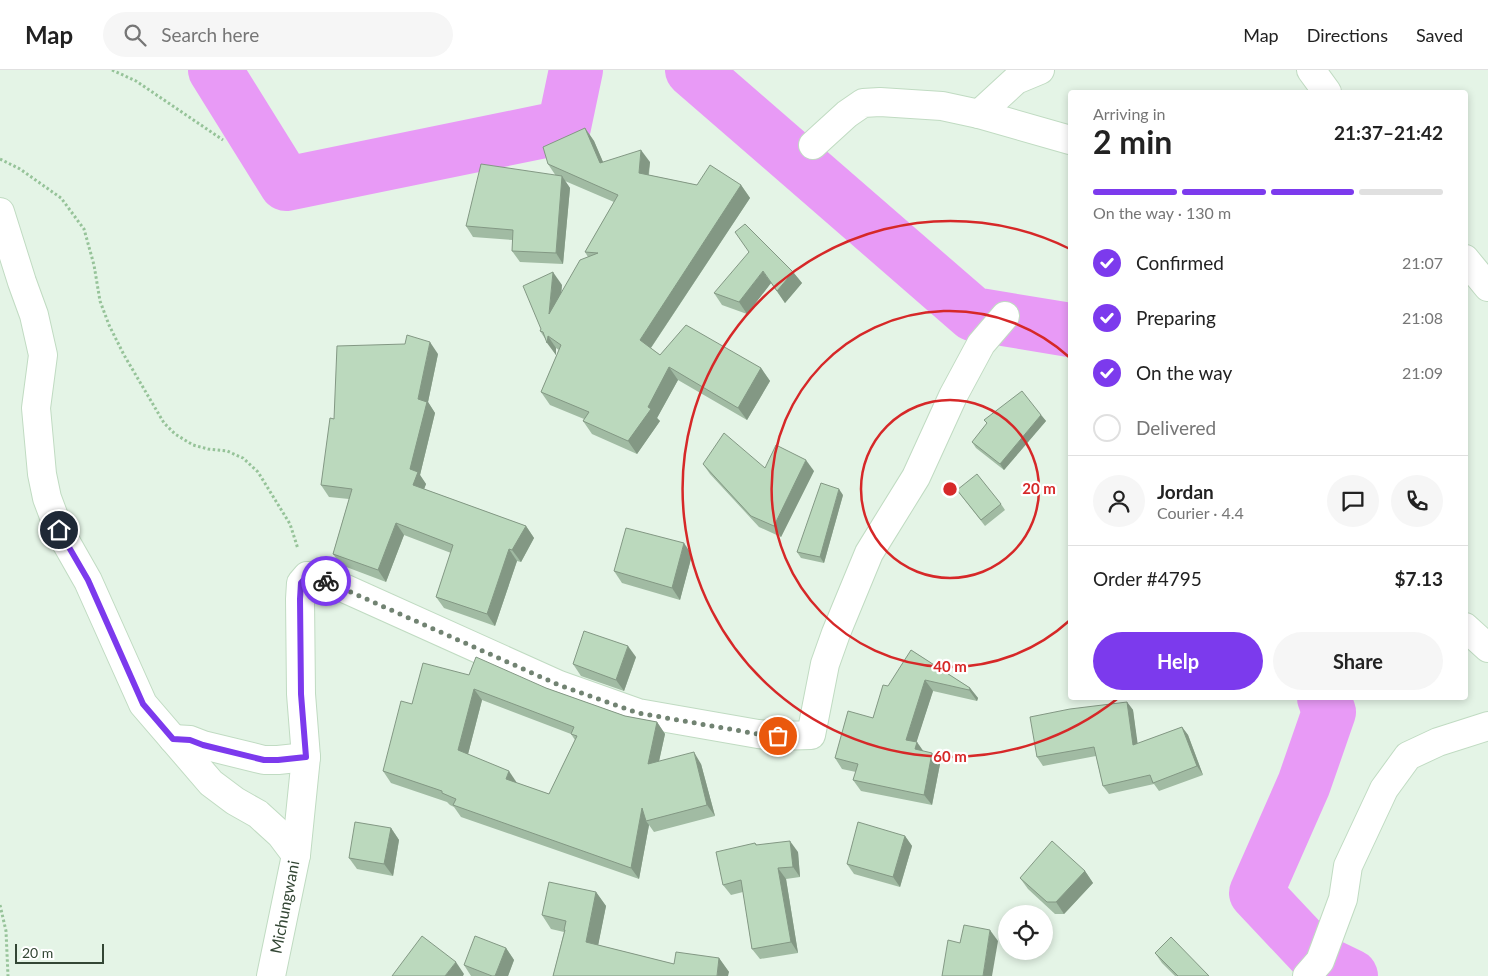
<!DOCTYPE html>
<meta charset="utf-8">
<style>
body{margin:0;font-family:Lato,sans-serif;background:#f6f6f6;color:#222;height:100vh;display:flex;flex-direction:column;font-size:19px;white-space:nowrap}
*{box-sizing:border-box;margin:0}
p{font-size:16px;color:#767676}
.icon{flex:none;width:28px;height:28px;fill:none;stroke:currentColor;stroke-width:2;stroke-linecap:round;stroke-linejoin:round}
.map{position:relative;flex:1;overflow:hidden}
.sheet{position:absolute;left:1068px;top:20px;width:400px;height:610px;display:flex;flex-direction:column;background:#fff;border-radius:5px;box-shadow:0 2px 8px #0003}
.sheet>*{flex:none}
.fabs{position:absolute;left:998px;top:835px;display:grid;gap:10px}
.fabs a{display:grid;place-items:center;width:55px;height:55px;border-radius:50%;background:#fff;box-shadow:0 2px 8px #0003;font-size:25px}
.scale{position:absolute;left:15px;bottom:12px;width:89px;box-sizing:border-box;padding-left:5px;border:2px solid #334634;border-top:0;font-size:14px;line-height:18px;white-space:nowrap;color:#334634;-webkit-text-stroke:4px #fff;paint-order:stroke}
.pin{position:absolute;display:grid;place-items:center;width:42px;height:42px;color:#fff;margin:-21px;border:2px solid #fff;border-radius:50%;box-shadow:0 1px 5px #0007}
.courier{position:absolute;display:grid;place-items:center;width:50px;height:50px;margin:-25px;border:4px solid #7c3aed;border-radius:50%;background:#fff;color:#222;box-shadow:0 1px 6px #0007}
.headline em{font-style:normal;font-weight:700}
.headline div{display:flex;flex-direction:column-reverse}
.headline{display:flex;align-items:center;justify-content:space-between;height:85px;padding:0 25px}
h1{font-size:32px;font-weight:700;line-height:38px}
.bar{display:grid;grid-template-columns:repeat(4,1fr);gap:8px 5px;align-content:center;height:60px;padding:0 25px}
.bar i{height:6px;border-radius:4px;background:#e0e0e0}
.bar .active{background:#7c3aed}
.bar p{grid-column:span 4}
.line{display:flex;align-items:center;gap:12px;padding:0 25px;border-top:1px solid #e0e0e0}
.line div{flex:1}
.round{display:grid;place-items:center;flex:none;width:52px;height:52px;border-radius:26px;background:#f6f6f6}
ol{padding:0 25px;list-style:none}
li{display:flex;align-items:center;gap:15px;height:55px}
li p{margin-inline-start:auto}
li .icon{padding:5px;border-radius:50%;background:#7c3aed;color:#fff;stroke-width:4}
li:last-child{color:#767676}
li i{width:28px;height:28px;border:2px solid #e0e0e0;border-radius:50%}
.primary-button{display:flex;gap:10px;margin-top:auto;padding:10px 25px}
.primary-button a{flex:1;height:58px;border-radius:30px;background:#7c3aed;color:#fff;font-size:20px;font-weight:700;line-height:58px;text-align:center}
.primary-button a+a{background:#f6f6f6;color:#222}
header{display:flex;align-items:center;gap:30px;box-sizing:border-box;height:70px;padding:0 25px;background:#fff;border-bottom:1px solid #e0e0e0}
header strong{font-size:24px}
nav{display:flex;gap:28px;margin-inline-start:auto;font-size:18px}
.search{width:350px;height:45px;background:#f6f6f6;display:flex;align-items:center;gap:12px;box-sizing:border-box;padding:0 18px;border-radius:28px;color:#767676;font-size:19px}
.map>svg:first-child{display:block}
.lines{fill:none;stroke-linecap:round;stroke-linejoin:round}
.river{stroke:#e89af6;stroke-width:54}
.minor-casing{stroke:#c0dbc2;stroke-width:30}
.path{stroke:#96c399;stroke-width:3;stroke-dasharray:2.5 2.5;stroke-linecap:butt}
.minor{stroke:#fff;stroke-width:28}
.wall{fill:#a1bba3;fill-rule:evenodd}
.shaded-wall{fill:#839884}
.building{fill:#bbd9bd;stroke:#839884;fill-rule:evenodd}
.done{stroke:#718372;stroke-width:5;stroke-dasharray:0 9}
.route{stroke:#7c3aed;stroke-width:6}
.ring{fill:none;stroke:#d62828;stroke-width:2.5}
.labels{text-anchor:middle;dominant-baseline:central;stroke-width:4.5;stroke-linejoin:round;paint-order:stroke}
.street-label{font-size:16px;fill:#334634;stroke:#fff}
.centre{fill:#d62828;stroke:#fff;stroke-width:2.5}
.ring-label{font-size:15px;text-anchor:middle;font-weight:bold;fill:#d62828;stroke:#fff;stroke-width:4.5;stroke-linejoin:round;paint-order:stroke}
</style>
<header>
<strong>Map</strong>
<div class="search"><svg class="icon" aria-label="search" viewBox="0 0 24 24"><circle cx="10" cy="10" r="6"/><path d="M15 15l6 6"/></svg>Search here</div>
<nav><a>Map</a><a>Directions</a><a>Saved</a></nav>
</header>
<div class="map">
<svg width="1488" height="906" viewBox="0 0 1488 906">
<rect width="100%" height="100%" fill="#e4f4e6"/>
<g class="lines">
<g class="river">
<path d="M215,0L286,114L564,57L576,0"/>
<path d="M692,0L973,244L1070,260"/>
<path d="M1324,628L1329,642L1304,714L1256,823L1320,891L1351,906"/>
</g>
<g class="minor-casing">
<g id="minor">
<path d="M1311,0L1327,22"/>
<path d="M979,44L1016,10L1040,0"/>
<path d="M813,75L847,44L863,33L880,32L942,36L979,44L1070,70"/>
<path d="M0,142L22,212L34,245L43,285L36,338L42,404L47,428L59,460L88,511L143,634L211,713L235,731L258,744L281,765L296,785L271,906"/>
<path d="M1465,189L1488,217"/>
<path d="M1465,557L1488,578"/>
<path d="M173,669L190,670L203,675L264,690H278L306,687"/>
<path d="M296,785L306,687L301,624L300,529L301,513L307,506H317L559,615L638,643L758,664L778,666L811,665L825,594L836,563L869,483L916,407L953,326L981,274L1005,246"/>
<path d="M1307,906L1320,891L1343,829L1348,796L1384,719L1408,686L1438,672L1488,656"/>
</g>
</g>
<g class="path">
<path d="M112,0L136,11L223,70"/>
<path d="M0,89L20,99L61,128L84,159L94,195L100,231L109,255L124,285L164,353L175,364L193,375L208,379L227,381L243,388L258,402L290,454L298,479"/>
<path d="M0,835L6,861L8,906"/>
</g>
<use href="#minor" class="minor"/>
</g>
<g class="wall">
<path d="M585,58L594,71L603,92H650L649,105L697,115H741L750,128L651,278L660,285L761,298L770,311L747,350L678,310L657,348L660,351L637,384L592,364L583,351L584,349L550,335L541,322L559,280L556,278V285L540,261L562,215L561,224L588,187L585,182L614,132L565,111L570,118L563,194L520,192L512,181L513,170L473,167L466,156L556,106L548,94Z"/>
<path d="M793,202L802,213L785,233L771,213L747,244L722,235L714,223Z"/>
<path d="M438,284L428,332L435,343L420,405L426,414L424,419L526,456L534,468L521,492L517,491L495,556L444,538L436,527L451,483L404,465L386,512L341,495L333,484L349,429L329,427L321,415L334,349Z"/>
<path d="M1041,345L1046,351L1004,400L976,378L972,372Z"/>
<path d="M703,394L765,398L814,401L781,467L759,457L710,404Z"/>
<path d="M957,420L1001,434L1005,440L985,456Z"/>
<path d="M843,425L824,493L801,488L797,482Z"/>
<path d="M692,485L680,530L622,513L614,501Z"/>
<path d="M911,580L970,618L978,628L977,631L933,621L916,672L923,681L940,694L932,735L861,721L853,710L856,702L842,699L835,688L873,648Z"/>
<path d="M636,587L624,621L581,606L573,594Z"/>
<path d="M469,605L546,618L625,646L657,652L665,664L659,691L701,694L715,746L654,762L649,755L639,809L461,747L454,737L450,735L447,732L391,713L383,701L412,634ZM482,630L571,664L575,670L549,724L517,713L468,684Z"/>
<path d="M1127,632L1133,640L1137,674L1182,657L1188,665L1203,705L1159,721L1154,714L1109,724L1103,716L1096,686L1043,696L1037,687Z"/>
<path d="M391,758L399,770L393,806L357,799L349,788Z"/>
<path d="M905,766L912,776L900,817L854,804L847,794Z"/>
<path d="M755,773L757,775L798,782L800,807L786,809L798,883L760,889L752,879L743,822L731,825L723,815Z"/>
<path d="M1085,801L1093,813L1064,844H1055L1028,819L1020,808Z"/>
<path d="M596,822L606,836L598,875L674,894L719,888L729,902L553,906L564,862L551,859L542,845Z"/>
<path d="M506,878L514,890L508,906H471L464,895Z"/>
<path d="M1155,883L1209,906H1175L1162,893Z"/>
</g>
<g class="shaded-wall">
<path d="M585,58L594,71L609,106L600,93Z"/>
<path d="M641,80L650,92L647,115L639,103Z"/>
<path d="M562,106L570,118L563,194L556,183Z"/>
<path d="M741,115L750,128L648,282L640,270Z"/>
<path d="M763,201L771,213L747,244L739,232Z"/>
<path d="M553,202L562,215L558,257L549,244Z"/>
<path d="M793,202L802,213L785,233L777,221Z"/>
<path d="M548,266L556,278V285L547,273Z"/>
<path d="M430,272L438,284L428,332L435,343L420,405L426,414L421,427L413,415L410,399L418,329Z"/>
<path d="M669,297L678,310L657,348L660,351L637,384L628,371Z"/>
<path d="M761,298L770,311L747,350L738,338Z"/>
<path d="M1041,345L1046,351L1004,400L1000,394Z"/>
<path d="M806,390L814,401L781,467L774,456Z"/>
<path d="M839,419L843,425L824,493L820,487Z"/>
<path d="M396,453L404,465L386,512L378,500Z"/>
<path d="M526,456L534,468L521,492L512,480Z"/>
<path d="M684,473L692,485L680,530L672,518Z"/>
<path d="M509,479L517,491L495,556L487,544Z"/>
<path d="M628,576L636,587L624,621L616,610Z"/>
<path d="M925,610L933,621L914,680L906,670Z"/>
<path d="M970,618L978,628L977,631L969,620Z"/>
<path d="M474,619L482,630L466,692L458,680Z"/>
<path d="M1127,632L1133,640L1139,683L1133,675Z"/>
<path d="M657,652L665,664L656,705L648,694Z"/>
<path d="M1182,657L1188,665L1203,705L1197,696Z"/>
<path d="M917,672L924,682L915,679Z"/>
<path d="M694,682L701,694L715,746L707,735Z"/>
<path d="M932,683L940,694L932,735L924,725Z"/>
<path d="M509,701L517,713L506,709Z"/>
<path d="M642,738L646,751L649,755L639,809L631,798Z"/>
<path d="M391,758L399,770L393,806L384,794Z"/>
<path d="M905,766L912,776L900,817L893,807Z"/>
<path d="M790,771L798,782L800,807L793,797Z"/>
<path d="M778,798L786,809L798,883L791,872Z"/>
<path d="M1085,801L1093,813L1064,844L1056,832Z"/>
<path d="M596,822L606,836L596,886L586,872Z"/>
<path d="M990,860L998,871L992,906H983Z"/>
<path d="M506,878L514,890L508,906H495Z"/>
<path d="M719,888L729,902L728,906H717Z"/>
<path d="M456,892L464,904L463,906H445Z"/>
</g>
<g class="building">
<path d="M585,58L600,93L641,80L639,103L697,115L710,95L741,115L640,270L660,285L686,255L761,298L738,338L669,297L648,337L651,339L628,371L583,351L589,342L541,322L561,275L548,266L547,273L543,262L540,261L541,259L523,216L553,202L549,244L580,190L598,183L585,182L618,125L548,94L543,77Z"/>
<path d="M481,94L562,106L556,183L512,181L513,160L466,156Z"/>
<path d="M745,154L793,202L777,221L763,201L739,232L714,223L749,182L735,162Z"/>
<path d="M407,265L430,272L418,329L427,332L410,399L418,402L413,415L526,456L512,480L509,479L487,544L436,527L453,475L396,453L378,500L333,484L352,419L321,415L330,348L334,349L337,276L405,274Z"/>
<path d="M1022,321L1041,345L1000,394L972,372L987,353L984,350Z"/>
<path d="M724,363L765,398L776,375L806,390L774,456L751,446L703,394Z"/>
<path d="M977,404L1001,434L981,450L957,420Z"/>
<path d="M821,413L839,419L820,487L797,482Z"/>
<path d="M626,458L684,473L672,518L614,501Z"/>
<path d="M584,561L628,576L616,610L573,594Z"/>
<path d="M911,580L970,618L969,620L925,610L906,670L917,672L915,679L932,683L924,725L853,710L858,694L835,688L848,641L873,648L883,615L888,616Z"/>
<path d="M476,587L546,618L625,646L657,652L648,694L694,682L707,735L646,751L642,738L631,798L453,735L456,729L442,723V721L383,701L401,631L412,634L423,593L469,605ZM474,619L574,657L571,664L577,666L549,724L506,709L509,701L458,680Z"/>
<path d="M1127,632L1133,675L1182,657L1197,696L1153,713L1150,705L1103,716L1094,677L1037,687L1030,647L1070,639Z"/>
<path d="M355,752L391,758L384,794L349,788Z"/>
<path d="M858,752L905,766L893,807L847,794Z"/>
<path d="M790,771L793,797L778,798L791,872L752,879L741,810L723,815L716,782L755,773L756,775Z"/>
<path d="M1052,771L1085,801L1056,832H1047L1020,808Z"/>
<path d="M549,812L596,822L586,872L674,894L676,882L719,888L717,906H553L565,860H564L566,851L542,845Z"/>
<path d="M964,855L990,860L983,906H942L948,870L960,873Z"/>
<path d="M422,866L456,892L445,906H392Z"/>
<path d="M475,866L506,878L495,906H492L464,895Z"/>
<path d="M1171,867L1209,906H1178L1155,883Z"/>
</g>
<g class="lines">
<path class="done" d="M326,511L559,615L638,643L758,664L778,666"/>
<path class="route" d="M59,460L88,510L143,634L173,669L190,670L203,675L264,690H278L306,687L301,624L300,529L301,513L307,506H318L326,511"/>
</g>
<g class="ring">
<circle cx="950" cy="419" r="89"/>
<path d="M1069 551A178 178 0 1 1 1069 287"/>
<path d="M1117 629A268 268 0 1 1 1070 179"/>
</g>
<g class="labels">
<g class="street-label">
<text transform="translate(284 837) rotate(-79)">Michungwani</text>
</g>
</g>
<circle cx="950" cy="419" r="8" class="centre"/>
<g class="ring-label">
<text x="1039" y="424">20 m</text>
<text x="950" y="602">40 m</text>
<text x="950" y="692">60 m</text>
</g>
</svg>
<div class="fabs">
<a><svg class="icon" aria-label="locate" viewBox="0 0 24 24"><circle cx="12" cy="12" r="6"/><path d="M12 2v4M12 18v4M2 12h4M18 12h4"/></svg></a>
</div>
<div class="scale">20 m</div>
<div class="pin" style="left:778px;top:666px;background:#ea580c"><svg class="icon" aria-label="bag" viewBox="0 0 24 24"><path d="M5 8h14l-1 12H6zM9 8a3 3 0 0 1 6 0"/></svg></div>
<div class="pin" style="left:59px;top:460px;background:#1f2937"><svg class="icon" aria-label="home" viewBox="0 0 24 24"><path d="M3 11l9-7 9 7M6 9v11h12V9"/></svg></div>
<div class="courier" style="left:326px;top:511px"><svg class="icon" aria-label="bike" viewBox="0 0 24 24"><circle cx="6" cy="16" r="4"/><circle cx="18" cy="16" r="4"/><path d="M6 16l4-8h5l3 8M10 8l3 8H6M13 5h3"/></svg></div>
<section class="sheet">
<div class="headline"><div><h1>2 min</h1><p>Arriving in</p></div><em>21:37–21:42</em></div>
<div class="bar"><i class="active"></i><i class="active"></i><i class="active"></i><i></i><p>On the way · 130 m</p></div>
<ol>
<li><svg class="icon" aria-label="check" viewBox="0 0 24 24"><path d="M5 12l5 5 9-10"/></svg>Confirmed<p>21:07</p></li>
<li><svg class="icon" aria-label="check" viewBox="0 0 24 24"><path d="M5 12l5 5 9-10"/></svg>Preparing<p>21:08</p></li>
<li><svg class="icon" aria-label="check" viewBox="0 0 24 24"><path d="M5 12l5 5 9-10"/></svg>On the way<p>21:09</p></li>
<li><i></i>Delivered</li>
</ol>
<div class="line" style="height:90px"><a class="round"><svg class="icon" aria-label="person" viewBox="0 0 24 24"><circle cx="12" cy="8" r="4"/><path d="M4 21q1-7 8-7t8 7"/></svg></a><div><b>Jordan</b><p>Courier · 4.4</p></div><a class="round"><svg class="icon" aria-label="chat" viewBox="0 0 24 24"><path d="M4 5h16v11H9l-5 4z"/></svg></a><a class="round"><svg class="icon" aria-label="phone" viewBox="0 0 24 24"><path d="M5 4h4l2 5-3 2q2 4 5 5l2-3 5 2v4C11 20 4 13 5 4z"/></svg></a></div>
<div class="line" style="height:65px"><div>Order #4795</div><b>$7.13</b></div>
<div class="primary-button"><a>Help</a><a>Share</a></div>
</section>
</div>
